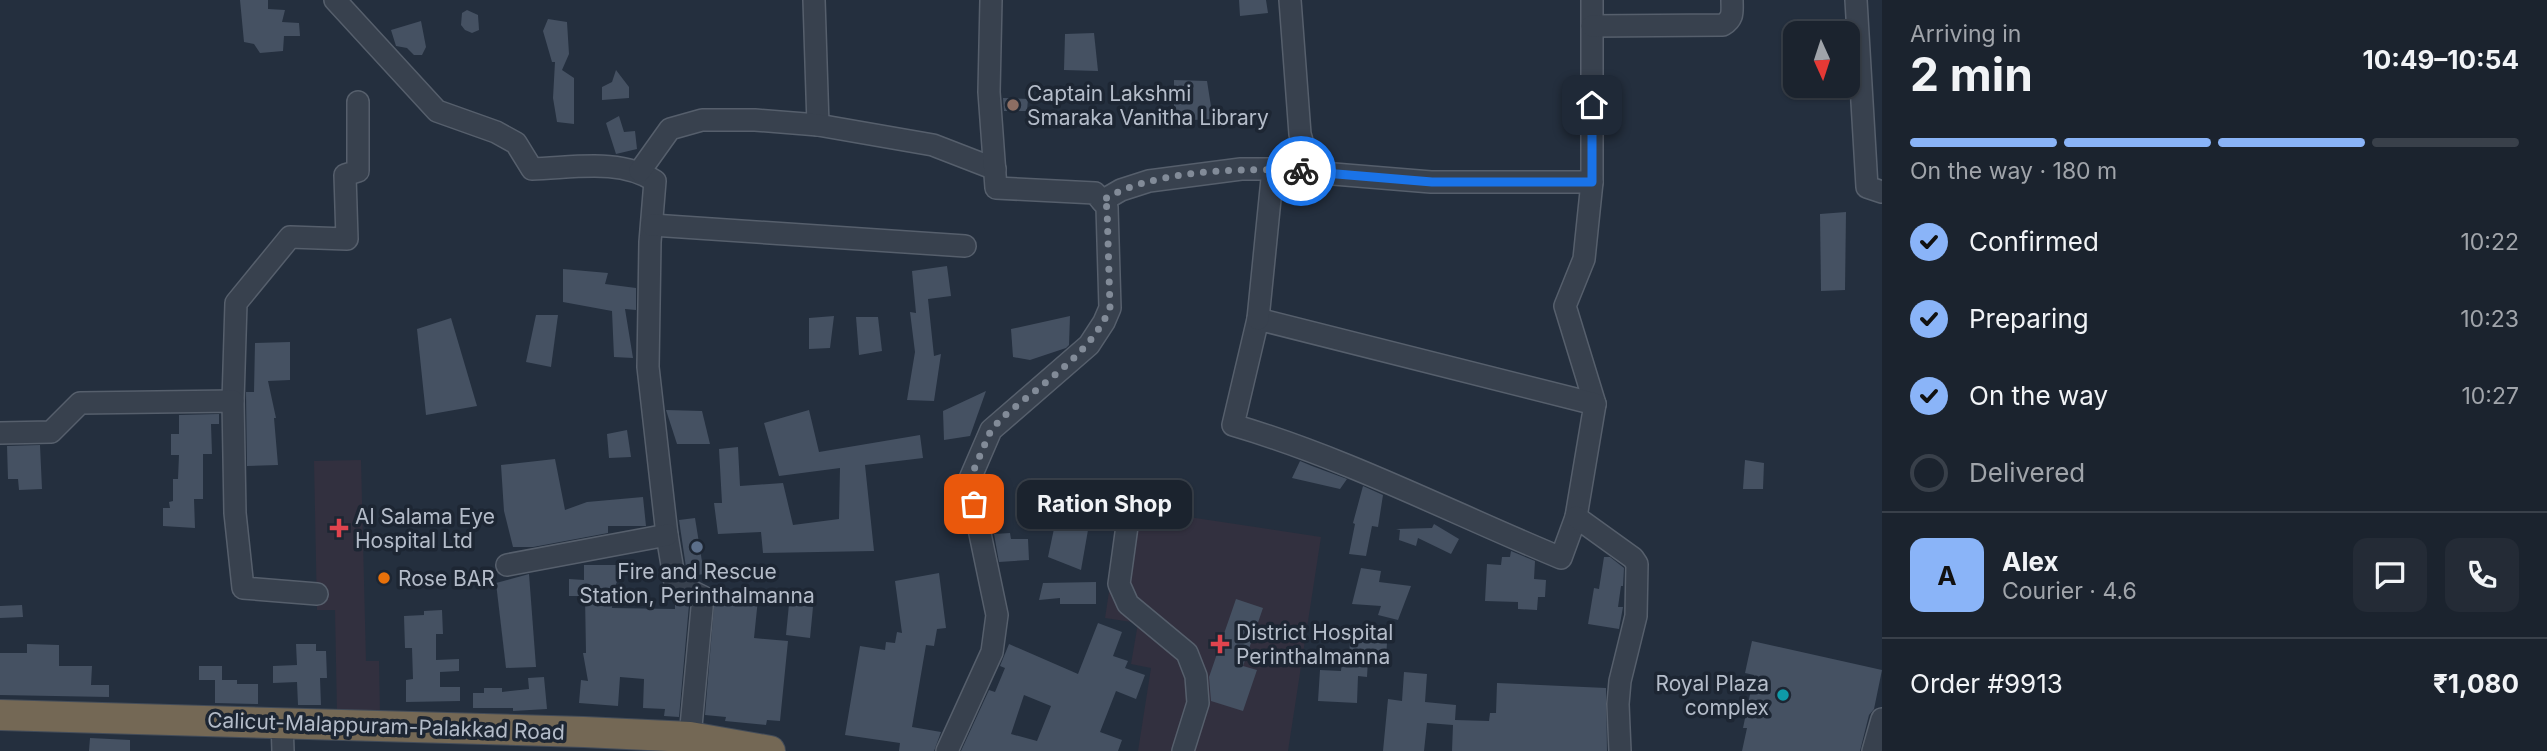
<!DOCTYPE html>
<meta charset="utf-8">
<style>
body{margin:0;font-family:Inter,sans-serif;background:#242b36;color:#f1f3f6;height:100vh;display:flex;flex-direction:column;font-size:26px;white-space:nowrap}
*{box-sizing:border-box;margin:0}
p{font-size:23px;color:#a0a4aa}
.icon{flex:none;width:38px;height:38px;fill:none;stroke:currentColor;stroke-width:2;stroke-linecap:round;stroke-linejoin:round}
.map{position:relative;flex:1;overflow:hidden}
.details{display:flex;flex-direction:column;background:#1b232e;width:665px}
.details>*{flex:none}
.needle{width:46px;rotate:177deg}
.controls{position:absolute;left:1783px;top:21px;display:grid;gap:14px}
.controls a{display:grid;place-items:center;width:77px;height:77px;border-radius:14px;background:#1b232e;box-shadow:0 2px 5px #0004,0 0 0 2px #39404a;font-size:35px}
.pin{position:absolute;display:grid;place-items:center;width:60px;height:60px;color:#fff;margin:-30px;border-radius:14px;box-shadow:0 4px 10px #0006}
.courier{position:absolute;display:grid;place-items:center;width:70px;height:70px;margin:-35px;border:5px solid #1a73e8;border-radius:50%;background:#fff;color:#222;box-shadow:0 2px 9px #0007}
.bubble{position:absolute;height:49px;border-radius:14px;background:#1b232e;box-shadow:0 2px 5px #0004,0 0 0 2px #39404a;font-size:23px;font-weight:700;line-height:49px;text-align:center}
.summary em{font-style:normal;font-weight:700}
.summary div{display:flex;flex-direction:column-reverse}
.summary{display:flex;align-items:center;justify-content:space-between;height:119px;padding:0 28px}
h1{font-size:46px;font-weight:700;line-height:52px}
.bar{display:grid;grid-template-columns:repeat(4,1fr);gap:10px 7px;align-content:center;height:84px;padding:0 28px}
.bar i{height:9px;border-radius:5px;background:#39404a}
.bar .active{background:#8ab4f8}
.bar p{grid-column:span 4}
.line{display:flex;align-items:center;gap:18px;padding:0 28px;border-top:2px solid #39404a}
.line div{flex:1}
.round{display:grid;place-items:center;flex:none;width:74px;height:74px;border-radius:14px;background:#242b36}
ol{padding:0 28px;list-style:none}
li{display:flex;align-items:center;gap:21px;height:77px}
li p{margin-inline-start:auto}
li .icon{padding:7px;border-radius:50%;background:#8ab4f8;color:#111;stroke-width:4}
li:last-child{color:#a0a4aa}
li i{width:38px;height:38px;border:4px solid #39404a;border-radius:50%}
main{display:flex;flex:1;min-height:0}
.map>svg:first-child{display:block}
.medical{fill:#32303f}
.building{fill:#455162;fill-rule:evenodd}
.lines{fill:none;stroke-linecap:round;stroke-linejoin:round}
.minor-casing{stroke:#565f6c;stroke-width:24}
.highway-casing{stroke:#434c59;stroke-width:32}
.minor{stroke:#38414e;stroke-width:21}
.highway{stroke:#746855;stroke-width:30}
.done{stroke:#828b98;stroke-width:7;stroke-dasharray:0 12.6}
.route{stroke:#1a73e8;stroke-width:9}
.education-dot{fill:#8d6e63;stroke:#1d2633;stroke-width:2.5}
.health-dot{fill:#e0444e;stroke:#1d2633;stroke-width:2.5}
.service-dot{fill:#5c6f8a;stroke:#1d2633;stroke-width:2.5}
.food-dot{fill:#e8710a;stroke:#1d2633;stroke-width:2.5}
.culture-dot{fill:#0f9aa8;stroke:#1d2633;stroke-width:2.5}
.labels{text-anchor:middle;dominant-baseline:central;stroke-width:7;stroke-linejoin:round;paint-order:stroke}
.poi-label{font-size:21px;fill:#b4bcc9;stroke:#1d2633;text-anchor:start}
.street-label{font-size:21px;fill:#b4bcc9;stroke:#1d2633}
</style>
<main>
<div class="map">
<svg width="1882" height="751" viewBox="0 0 1882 751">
<rect width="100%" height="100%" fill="#242f3e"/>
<g class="medical">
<path d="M361,460L366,661H379L380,713L337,714L335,610H317L314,461Z"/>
<path d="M1122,507L1321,537L1288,751H1138L1151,668L1131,664L1138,623L1105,618Z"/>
</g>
<g class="building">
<path d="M240,0H268V9L285,10L282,22L299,23L300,36H284L283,51L260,53L254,44L244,42Z"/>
<path d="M1239,0H1266L1268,13L1240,16Z"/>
<path d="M467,10L478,15L479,30L472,33L465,30L461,25L462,13Z"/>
<path d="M548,19L567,22L569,54L562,70L574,78V124L557,122L553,98L555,62H552L543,31Z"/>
<path d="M421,21L426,47L422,55H414L407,48L396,46L391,30Z"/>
<path d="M1094,33L1098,71L1064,70L1065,34Z"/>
<path d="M616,70L629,87V98L602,100V87L612,82Z"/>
<path d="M1174,80L1207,81L1213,119L1174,121Z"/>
<path d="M1003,98L1028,99L1027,111H1004Z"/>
<path d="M619,116L624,132L635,131L637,149L616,154L606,123Z"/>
<path d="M1846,212L1845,290L1821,291L1820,214Z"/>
<path d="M947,266L951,296L928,299L934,356L941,354L934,401L907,400L915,352L910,312L916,313L912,271Z"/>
<path d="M563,269L608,273L605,284L636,288V310L625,309L633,358L614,357L612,311L563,302Z"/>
<path d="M536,315H558L551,367L526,362Z"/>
<path d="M834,316L830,348L809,349V318Z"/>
<path d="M1070,316L1069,345L1066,348L1030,360L1013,357L1011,329Z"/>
<path d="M856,317H878L882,351L859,355Z"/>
<path d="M451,318L477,406L426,415L417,329Z"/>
<path d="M290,342V380L268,381L276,418H274L278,465L247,466L246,392H254L255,343Z"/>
<path d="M986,391L970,436L944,440L943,411Z"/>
<path d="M666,410L702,411L710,444H677Z"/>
<path d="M809,410L819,452L920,435L923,458L865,465L874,551L763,553L761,532L718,534L714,503H722L719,449L738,447L740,486L783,483L793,525L839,519L840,468L779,476L764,423Z"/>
<path d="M219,414V424H211L212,454H203V499H194L195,528L163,526V508H170L169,502L173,501V479H178L179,455H171V434H179V415Z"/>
<path d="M627,430L631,457L609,458L607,434Z"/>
<path d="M40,445L42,489L19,490L18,479H8L7,446Z"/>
<path d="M555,459L565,510L587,502L643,497L646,526H608V533L533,547H513L504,511L501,465Z"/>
<path d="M1745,460L1764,463L1763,489H1743Z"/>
<path d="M1300,461L1312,466L1347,479L1340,489L1292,478Z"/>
<path d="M1363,486L1383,495L1378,527L1372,526L1366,556L1349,554L1355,524L1353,523Z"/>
<path d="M695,518L704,574L691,576L687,574L679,520Z"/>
<path d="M1055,524L1088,530L1081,570L1048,557Z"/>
<path d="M1434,524L1459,539L1451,554L1418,538L1416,546L1399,540L1400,530L1396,529L1432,528Z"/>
<path d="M1010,533L1011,539H1028L1029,560L999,562L994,534Z"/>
<path d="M1511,551L1535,561L1534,579L1546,580L1545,597H1538L1537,610L1518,609V602L1485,601L1487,564L1501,565L1502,557H1510Z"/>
<path d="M1604,557H1610L1624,568L1623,586H1621L1618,607H1623L1619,629L1588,624L1594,588L1599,589Z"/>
<path d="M584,565H624L611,596L612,608L675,609V601L689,605L679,717L664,716L665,709L643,708L644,679L620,677L618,706L579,703L581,680L588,681L583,653H586L585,596H569V579L584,580Z"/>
<path d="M1361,568L1381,571L1379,582L1411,586L1398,620L1378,615L1381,606L1352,604Z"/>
<path d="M939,573L946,628L937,629L934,646L926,645L912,727L941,732L934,751H899L900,743L845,735L860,646L885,650L886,642L895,643L897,632L902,633L895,581Z"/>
<path d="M529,574L536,667L506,668L496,583Z"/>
<path d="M1096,582V604H1060V598L1039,600L1043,583Z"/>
<path d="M715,594L758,599L754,638L788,641L780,721L767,720L766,725L725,721L726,717L705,715Z"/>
<path d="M1236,599L1263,608L1243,666L1257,670L1243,711L1211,701L1209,677Z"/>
<path d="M789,604L813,607L810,638L786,635Z"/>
<path d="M22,605L23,617L0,618V606Z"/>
<path d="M442,610L443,634H436V660L459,659V671L440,672V687H460V701L406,702V680L413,679L412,648H405L404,616L424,615V611Z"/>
<path d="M1098,623L1122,632L1113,656L1128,661L1125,668L1145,675L1136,699L1116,691L1100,732L1122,740L1118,751H961L989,690L995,692L1005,668L1000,666L1009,644L1078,674ZM1024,695L1051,706L1037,741L1011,734Z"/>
<path d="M1350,639L1387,642L1386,661L1368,660L1367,677L1358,676L1357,703L1318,701L1320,670L1341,671L1342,659H1349Z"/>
<path d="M1752,641L1882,670L1874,709L1869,715L1860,751H1742L1747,728H1743L1754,675L1745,673Z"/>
<path d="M27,644L59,645V666H92L91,685H109V697L0,695V653H27Z"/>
<path d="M296,644H316V651H326L327,678H320L321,705H298L297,682L273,683V666L297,665Z"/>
<rect x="199" y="666" width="23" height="14"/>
<path d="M1404,672L1427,674L1425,702L1456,705L1455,720L1489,721L1490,713H1496L1497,683L1606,688L1607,751H1452L1453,725L1427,723L1424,751H1383L1388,699L1402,701Z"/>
<path d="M544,677L547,709L513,711V708H473V693H484V688H502V692L529,689L528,678Z"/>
<path d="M215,680H237V684H258V704L215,703Z"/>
<path d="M90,738L130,740V751H89Z"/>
</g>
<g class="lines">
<g class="minor-casing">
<g id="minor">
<path d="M335,0L437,111L496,132L516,143L532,169C573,168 620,158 655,181L650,242L648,367L667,535L675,583L703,597L690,737"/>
<path d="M814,0L818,125"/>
<path d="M1290,0L1300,134L1311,172"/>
<path d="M1592,0V182"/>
<path d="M1856,0L1867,187L1882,192"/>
<path d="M1592,26L1723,25C1734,18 1732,12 1732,0"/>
<path d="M640,171L670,129L702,120H755L818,125L933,145L995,169"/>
<path d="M1102,201L1121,190L1149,181L1241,169H1273L1431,182H1592L1584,259L1565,306L1595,404"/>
<path d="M652,225L965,246"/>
<path d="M1258,319L1595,404L1576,517L1561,558C1452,513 1346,458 1233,425Z"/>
<path d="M1258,319L1273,169"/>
<path d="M233,401L236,303L290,237L347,239L345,175L358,171V102"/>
<path d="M0,433L51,432L80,403L233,401L235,513L243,588L317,594"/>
<path d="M1576,517L1633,558L1637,564L1636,616L1620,681L1618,704L1620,751"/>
<path d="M1127,526L1119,584L1128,604L1187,653L1196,676L1198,703L1183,751"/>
<path d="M507,565L667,535"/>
<path d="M282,722L283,751"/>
<path d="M947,751L992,652L997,615L969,481L991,430L1089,345L1104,322L1110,308L1107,207L1095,193L996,188L989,92L991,0"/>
<path d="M1873,751L1882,719"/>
</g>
</g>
<g class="highway-casing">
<path id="highway" d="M0,715L584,732L690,737L770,751"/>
</g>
<use href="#minor" class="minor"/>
<use href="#highway" class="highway"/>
</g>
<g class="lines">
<path class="done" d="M974,504L969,481L991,430L1003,417C1040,385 1091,354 1110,308L1107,207L1102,201C1147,170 1247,167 1301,171"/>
<path class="route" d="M1301,171L1432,182H1592V105"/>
</g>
<circle class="education-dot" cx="1013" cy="105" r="7"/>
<g class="health-dot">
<path d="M335.5 517.5h7v7h7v7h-7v7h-7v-7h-7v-7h7z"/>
<path d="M1216.5 633.5h7v7h7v7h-7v7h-7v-7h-7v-7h7z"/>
</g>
<circle class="service-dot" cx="697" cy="547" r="7"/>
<circle class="food-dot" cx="384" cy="578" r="7"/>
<circle class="culture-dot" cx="1783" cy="695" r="7"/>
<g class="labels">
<g class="poi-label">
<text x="1027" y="93">Captain Lakshmi<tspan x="1027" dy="24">Smaraka Vanitha Library</tspan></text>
<text x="355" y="516">Al Salama Eye<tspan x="355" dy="24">Hospital Ltd</tspan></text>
<text x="697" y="571" text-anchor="middle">Fire and Rescue<tspan x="697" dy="24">Station, Perinthalmanna</tspan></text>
<text x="398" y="578">Rose BAR</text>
<text x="1236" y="632">District Hospital<tspan x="1236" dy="24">Perinthalmanna</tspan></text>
<text x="1769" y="683" text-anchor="end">Royal Plaza<tspan x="1769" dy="24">complex</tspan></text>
</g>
<g class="street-label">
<text transform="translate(386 726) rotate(2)">Calicut-Malappuram-Palakkad Road</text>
</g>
</g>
</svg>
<div class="controls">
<a><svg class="needle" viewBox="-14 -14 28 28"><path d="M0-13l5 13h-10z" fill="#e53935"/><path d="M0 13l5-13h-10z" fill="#a0a4aa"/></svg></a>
</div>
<div class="pin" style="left:974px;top:504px;background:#ea580c"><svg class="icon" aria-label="bag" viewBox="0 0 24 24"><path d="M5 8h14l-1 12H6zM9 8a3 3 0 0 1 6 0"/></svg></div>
<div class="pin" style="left:1592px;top:105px;background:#1f2937"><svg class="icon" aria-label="home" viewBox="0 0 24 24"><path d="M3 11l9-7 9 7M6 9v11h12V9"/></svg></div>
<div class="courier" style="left:1301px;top:171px"><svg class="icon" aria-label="bike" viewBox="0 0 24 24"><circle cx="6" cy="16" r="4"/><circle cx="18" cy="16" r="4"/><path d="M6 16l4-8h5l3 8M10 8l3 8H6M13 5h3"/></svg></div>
<div class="bubble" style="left:1017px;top:480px;width:175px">Ration Shop</div>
</div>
<section class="details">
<div class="summary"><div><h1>2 min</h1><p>Arriving in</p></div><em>10:49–10:54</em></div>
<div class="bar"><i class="active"></i><i class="active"></i><i class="active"></i><i></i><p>On the way · 180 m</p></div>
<ol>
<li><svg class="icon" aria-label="check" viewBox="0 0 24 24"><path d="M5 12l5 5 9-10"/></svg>Confirmed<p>10:22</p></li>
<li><svg class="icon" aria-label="check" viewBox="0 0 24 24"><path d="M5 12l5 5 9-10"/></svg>Preparing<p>10:23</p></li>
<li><svg class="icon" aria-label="check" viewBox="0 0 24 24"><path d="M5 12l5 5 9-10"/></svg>On the way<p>10:27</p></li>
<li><i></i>Delivered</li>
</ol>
<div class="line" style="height:126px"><b class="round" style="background:#8ab4f8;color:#111">A</b><div><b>Alex</b><p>Courier · 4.6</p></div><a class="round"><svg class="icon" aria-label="chat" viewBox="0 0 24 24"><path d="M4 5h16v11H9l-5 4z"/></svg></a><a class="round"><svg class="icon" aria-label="phone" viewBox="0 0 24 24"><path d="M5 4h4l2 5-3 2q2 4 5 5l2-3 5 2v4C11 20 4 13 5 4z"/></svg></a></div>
<div class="line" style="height:91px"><div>Order #9913</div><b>₹1,080</b></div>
</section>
</main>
